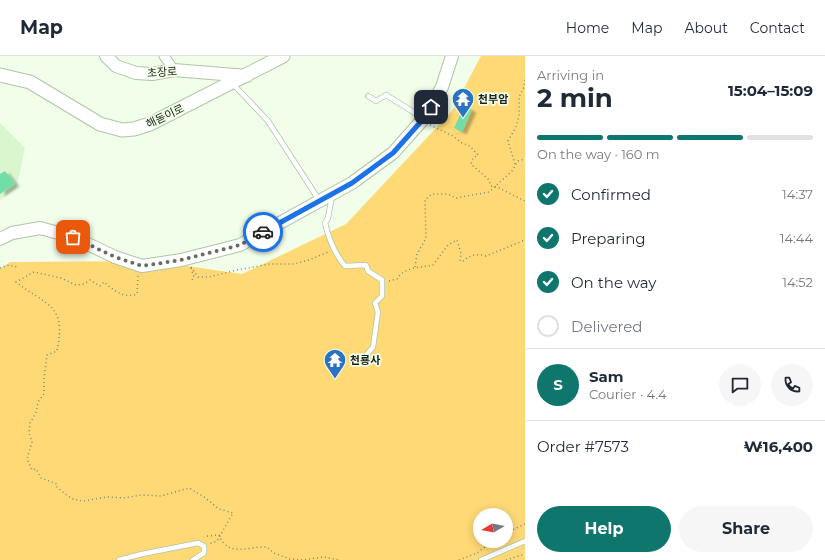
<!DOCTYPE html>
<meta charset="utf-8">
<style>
body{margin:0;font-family:Montserrat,"Noto Sans KR",sans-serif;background:#f6f6f7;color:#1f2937;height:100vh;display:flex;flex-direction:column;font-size:15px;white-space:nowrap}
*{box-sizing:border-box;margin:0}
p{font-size:13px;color:#747a83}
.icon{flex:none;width:22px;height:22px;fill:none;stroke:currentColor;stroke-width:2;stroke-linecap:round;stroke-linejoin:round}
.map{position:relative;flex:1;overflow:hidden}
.drawer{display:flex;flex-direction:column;background:#fff;width:300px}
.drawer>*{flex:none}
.needle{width:26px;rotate:260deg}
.controls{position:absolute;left:473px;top:452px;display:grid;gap:8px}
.controls a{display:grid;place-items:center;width:40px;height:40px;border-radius:50%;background:#fff;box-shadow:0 2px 10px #0003;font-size:20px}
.pin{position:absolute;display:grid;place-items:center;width:34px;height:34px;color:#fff;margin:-17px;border-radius:8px;box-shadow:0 2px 6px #0006}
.courier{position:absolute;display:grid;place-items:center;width:40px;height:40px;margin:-20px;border:3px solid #1a73e8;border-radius:50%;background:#fff;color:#222;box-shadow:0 1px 5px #0007}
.headline em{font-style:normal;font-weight:700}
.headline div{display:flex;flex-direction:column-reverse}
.headline{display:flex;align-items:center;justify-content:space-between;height:68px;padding:0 12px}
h1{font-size:26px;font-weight:700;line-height:30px}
.bar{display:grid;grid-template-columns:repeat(4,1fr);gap:6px 4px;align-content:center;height:48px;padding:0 12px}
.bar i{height:5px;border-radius:3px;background:#e0e1e3}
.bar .current{background:#0f766e}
.bar p{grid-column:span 4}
.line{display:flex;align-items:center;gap:10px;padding:0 12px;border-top:1px solid #e0e1e3}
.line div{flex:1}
.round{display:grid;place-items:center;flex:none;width:42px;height:42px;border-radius:21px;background:#f6f6f7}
ol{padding:0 12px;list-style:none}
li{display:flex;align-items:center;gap:12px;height:44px}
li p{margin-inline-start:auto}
li .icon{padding:4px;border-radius:50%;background:#0f766e;color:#fff;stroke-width:4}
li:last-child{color:#747a83}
li i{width:22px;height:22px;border:2px solid #e0e1e3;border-radius:50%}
.button{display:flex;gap:8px;margin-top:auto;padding:8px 12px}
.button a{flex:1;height:46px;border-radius:24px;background:#0f766e;color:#fff;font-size:16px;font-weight:700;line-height:46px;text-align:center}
.button a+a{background:#f6f6f7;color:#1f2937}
header{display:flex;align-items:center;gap:24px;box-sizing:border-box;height:56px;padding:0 20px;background:#fff;border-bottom:1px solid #e0e1e3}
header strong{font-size:19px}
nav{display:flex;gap:22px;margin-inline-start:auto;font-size:14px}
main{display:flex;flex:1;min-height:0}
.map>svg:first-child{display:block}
.built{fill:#daf6ce}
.green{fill:#fed976;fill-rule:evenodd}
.building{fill:#71dea7;filter:url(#shadow)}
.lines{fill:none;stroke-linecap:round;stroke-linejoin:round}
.service-casing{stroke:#afc5a6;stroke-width:6}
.minor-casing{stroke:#afc5a6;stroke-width:11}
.tertiary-casing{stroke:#afc5a6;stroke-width:14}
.secondary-casing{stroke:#afc5a6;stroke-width:15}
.path{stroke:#7d8878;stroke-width:1.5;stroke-dasharray:1 3;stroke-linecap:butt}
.service{stroke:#fff;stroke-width:4.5}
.minor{stroke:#fff;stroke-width:9}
.tertiary{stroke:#fff;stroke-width:12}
.secondary{stroke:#fff;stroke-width:13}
.done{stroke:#646e60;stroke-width:4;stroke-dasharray:0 7.2}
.route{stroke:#1a73e8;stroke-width:5}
.labels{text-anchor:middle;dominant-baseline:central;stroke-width:3.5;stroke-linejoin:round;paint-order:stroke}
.street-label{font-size:11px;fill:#192115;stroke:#f0feea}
.poi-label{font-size:11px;font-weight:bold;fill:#192115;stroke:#f0feea;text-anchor:start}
</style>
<header>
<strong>Map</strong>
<nav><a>Home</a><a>Map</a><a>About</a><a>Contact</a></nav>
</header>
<main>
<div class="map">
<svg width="525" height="504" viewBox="0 0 525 504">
<defs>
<filter id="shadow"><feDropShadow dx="4.5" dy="2.5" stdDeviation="1" flood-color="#0004"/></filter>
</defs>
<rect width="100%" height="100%" fill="#f0feea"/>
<path class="built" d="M0,67L25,92L16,133L0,144Z"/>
<path class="green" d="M481,0H525V504H0V213L10,206L153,205L242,218L346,168L452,55ZM480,459H506V485H480Z"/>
<g class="building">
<path d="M464,50L472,54L462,76L454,72Z"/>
<path d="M5,115L15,128L0,138V118Z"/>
</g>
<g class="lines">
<g class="service-casing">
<g id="service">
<path d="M232,27L268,65L319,144"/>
<path d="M368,40L376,45L386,39L423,62"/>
<path d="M332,140L328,162L325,167C329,184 334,197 345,210L366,209L368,215L382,224V240L375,247L378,256L373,291L363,303"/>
<path d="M119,504L142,498L198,487L204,490V497L193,504"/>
<path d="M481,504L525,485"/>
</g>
</g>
<g class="minor-casing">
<path id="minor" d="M164,0L174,14"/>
</g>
<g class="tertiary-casing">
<g id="tertiary">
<path d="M106,0L116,10L136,17L152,18L174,14L247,20"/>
<path d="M0,183L12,177L40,172L73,181L115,201L142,210L181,204L240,189L352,127L393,97L425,61L442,31L452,0"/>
</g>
</g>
<g class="secondary-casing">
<path id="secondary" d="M0,19L30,26L100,68L122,74L134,73L150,68L283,0"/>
</g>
<g class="path">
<path d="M430,69L453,80L462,87L470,90L478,99L473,102L471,108L488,123L491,130L497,131L525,145"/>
<path d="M515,108L508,85L516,71L519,60V41L524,31L525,23"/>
<path d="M191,211L198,221H209L237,214L270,208H294L309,204L328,196"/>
<path d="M415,211L417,198L426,182L425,144L432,138H448L456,142L489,136L512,115L518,105L525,103"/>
<path d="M0,212L9,209L17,211"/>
<path d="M191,212L194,221L192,224"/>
<path d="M138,220L137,238C124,243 113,234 104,226L100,230L90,224L84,228L76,229L61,222L34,216L16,226C46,250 67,247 57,295L47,299L44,323V338L38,346L36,357L30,367L29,377L32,386L27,403L32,414L36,413L41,422L57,428V431L65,438L73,443L83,445L107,441L123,442L142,439L161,440L189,432L204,441L219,453L233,457L217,485L209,488"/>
<path d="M389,225L397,223C405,210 420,212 433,209L448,189L457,184L461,197L460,205H463C470,199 478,197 486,200L525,184"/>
<path d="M506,477L525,468"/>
<path d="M207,480L219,479C228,502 248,490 267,491L274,497L290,503L303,504L323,501L339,504"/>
<path d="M459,504L477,497L493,485"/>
<path d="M506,504L525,498"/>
</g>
<use href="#service" class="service"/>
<use href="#minor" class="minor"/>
<use href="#tertiary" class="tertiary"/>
<use href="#secondary" class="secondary"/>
</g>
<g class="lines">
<path class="done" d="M73,181L115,201L142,210L181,204L240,189L263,176"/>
<path class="route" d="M263,176L352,127L393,97L425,61L431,51"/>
</g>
<defs>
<g id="temple-pin" transform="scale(1.15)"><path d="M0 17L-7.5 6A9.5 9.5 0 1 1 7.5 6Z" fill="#2c72c3" stroke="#f0feea"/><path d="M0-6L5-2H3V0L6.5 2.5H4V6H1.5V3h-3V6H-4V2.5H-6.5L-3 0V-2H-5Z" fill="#fff"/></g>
</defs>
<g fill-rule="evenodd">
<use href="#temple-pin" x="463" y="43"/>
<use href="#temple-pin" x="335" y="304"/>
</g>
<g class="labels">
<g class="street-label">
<text transform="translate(162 16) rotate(-4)">초장로</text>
<text transform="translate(165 60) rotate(-25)">해돋이로</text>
</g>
<g class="poi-label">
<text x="478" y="43">천부암</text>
<text x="350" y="304">천룡사</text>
</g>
</g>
</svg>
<div class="controls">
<a><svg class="needle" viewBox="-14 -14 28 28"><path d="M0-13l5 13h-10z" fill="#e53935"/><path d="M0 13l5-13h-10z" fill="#747a83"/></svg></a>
</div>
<div class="pin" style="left:73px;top:181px;background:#ea580c"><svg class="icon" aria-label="bag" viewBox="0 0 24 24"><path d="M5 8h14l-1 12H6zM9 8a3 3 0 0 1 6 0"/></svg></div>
<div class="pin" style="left:431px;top:51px;background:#1f2937"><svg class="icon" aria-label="home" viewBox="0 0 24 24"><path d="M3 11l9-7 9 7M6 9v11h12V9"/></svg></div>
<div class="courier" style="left:263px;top:176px"><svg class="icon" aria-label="car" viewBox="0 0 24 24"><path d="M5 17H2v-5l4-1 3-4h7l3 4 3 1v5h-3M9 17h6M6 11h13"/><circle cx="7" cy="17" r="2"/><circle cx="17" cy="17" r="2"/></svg></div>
</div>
<section class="drawer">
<div class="headline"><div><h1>2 min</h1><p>Arriving in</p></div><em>15:04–15:09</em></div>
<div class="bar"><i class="current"></i><i class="current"></i><i class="current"></i><i></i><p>On the way · 160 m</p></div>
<ol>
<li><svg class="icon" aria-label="check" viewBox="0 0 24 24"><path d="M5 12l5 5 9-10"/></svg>Confirmed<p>14:37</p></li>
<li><svg class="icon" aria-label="check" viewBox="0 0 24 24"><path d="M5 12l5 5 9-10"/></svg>Preparing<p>14:44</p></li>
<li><svg class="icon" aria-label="check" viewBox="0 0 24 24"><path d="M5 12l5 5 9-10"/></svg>On the way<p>14:52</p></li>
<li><i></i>Delivered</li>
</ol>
<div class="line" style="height:72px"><b class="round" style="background:#0f766e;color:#fff">S</b><div><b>Sam</b><p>Courier · 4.4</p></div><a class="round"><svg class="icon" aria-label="chat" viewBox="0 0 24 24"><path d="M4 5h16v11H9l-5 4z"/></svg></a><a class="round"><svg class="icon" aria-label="phone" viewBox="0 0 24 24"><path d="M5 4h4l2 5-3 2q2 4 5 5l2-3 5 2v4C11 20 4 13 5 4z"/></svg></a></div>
<div class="line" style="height:52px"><div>Order #7573</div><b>₩16,400</b></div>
<div class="button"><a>Help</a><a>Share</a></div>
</section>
</main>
